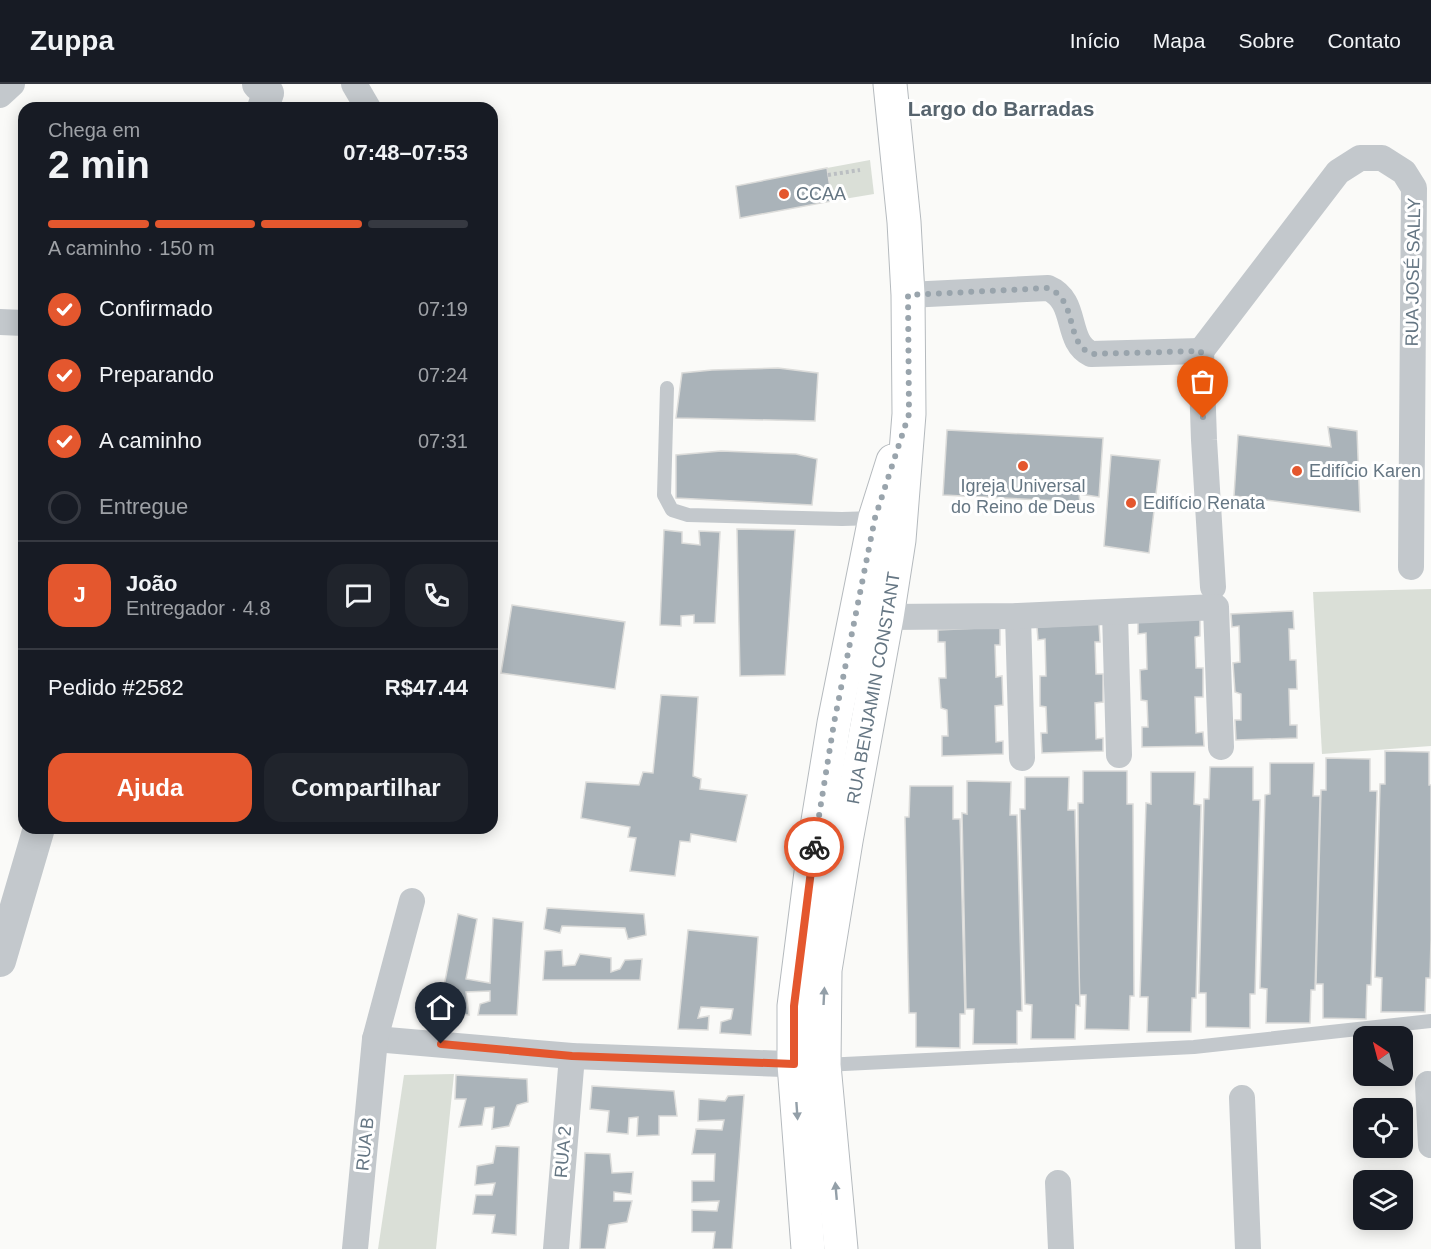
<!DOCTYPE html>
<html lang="pt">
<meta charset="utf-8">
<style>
body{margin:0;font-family:Helvetica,sans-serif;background:#20242c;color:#f1f3f6;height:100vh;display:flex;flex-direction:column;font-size:22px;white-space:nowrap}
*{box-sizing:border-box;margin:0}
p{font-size:20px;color:#9ea1a6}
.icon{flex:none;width:33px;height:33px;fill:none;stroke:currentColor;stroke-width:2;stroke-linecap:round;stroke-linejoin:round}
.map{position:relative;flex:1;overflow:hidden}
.side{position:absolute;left:18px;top:18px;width:480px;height:732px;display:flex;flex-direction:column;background:#171b24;border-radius:18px;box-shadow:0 3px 15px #0003}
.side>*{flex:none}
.needle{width:39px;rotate:324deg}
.fabs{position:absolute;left:1353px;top:942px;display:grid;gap:12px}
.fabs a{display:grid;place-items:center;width:60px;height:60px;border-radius:12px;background:#171b24;box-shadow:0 3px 15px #0003;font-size:30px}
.pin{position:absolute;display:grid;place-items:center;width:51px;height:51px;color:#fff;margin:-62px -26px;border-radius:50% 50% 50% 0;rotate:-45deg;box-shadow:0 0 6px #0007}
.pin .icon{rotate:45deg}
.courier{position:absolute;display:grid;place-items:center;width:60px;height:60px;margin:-30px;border:4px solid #e4572e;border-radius:50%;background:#fff;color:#222;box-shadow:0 2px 8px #0007}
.headline em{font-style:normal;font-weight:600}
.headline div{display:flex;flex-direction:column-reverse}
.headline{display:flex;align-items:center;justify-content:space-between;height:102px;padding:0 30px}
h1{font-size:39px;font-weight:600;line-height:45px}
.bar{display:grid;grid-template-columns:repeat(4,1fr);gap:9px 6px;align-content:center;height:72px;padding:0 30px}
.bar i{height:8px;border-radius:4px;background:#363941}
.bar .current{background:#e4572e}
.bar p{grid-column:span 4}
.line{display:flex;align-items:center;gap:15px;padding:0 30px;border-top:2px solid #363941}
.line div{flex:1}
.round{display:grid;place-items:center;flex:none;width:63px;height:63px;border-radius:18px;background:#20242c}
ol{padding:0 30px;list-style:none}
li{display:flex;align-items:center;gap:18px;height:66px}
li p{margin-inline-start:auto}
li .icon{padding:6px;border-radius:50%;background:#e4572e;color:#fff;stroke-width:4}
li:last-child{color:#9ea1a6}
li i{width:33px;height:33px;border:3px solid #363941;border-radius:50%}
.button{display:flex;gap:12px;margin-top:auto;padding:12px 30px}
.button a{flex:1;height:69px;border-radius:18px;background:#e4572e;color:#fff;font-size:24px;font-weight:600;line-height:69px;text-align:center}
.button a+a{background:#20242c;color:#f1f3f6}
header{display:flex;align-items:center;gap:36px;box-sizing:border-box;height:84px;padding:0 30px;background:#171b24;border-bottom:2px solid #363941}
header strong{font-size:28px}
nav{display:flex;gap:33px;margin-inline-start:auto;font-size:21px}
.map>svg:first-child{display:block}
.green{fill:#dadfd7}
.building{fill:#aab3b9;stroke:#dcdcda;stroke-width:1.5}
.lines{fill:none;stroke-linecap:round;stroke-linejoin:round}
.primary-casing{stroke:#b5babe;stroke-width:35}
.path{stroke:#bbbfc2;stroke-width:4;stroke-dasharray:3 3;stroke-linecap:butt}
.service{stroke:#c3c8cc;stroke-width:14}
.minor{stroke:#c3c8cc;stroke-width:26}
.tertiary{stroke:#c3c8cc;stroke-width:32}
.primary{stroke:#fff;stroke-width:33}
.oneway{fill:#939fa8}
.done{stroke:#99a4ac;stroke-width:6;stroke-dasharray:0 10.8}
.route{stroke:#e4572e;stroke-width:8}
.poi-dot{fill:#e4572e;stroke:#fff;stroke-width:2}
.labels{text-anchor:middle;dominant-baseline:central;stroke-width:6;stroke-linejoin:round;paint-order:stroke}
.poi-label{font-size:18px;fill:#657683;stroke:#fff;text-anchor:start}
.street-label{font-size:18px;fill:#657683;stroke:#fff}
.quarter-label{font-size:21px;font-weight:bold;fill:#57646e;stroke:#fff}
</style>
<header>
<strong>Zuppa</strong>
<nav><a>Início</a><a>Mapa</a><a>Sobre</a><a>Contato</a></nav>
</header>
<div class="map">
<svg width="1431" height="1165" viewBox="0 0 1431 1165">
<rect width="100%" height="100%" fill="#fafaf8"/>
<g class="green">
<path d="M870,76L874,110L832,117L827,84Z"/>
<path d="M1431,505V662L1322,670L1313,508Z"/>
<path d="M454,990L436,1165H378L404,991Z"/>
</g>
<g class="building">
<path d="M827,84L832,117L740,134L736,102Z"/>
<path d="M778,284L818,289L815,337L676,334L682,289L712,286Z"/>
<path d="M1328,343L1357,347L1360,428L1234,412L1238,351L1331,363Z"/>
<path d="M947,346L1103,354L1099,413L1079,410L1080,418L943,411Z"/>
<path d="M721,367L796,370L817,375L812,421L676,414V371Z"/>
<path d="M1111,371L1160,376L1149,469L1104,462Z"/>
<path d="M737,445L795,446L785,591L740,592Z"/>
<path d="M664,446L682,448V459L700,461L699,447L720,448L715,539H694V531L681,532V542L660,541Z"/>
<path d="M512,521L625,538L615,605L501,589Z"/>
<path d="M1293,527L1294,545H1289L1290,576H1296L1297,605H1289L1290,641H1297V654L1236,656L1235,636H1241V610L1235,608L1233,579L1240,578L1239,542L1232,543L1231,530Z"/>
<path d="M1200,534V552L1195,553L1196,584H1203V613H1195L1196,649L1203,648L1204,662L1142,663V643H1148L1147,617L1141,616L1140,586L1147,585L1146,549L1138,550V537Z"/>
<path d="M1099,540L1100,558H1095L1096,590H1103V618L1095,619L1096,655L1103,654V667L1042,669L1041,649H1047L1046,623L1040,622V592H1046L1045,555L1038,556L1037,543Z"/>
<path d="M1000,543V561H995L996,593L1002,592L1003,621L995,622L996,658L1003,657V670L942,672V652H948L947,626L941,624L939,594H946L945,558H938V546Z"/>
<path d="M661,611L698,613L693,692L701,695L700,705L747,711L736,758L691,750L690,758L680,757L675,792L630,787L636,754L628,753L630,743L581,734L586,698L639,701L643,688L653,689Z"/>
<path d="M1385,667L1429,668V701H1431V856L1430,894H1426L1425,928H1381L1382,894L1375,893L1380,700H1385Z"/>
<path d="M1326,674L1370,675V707H1377L1371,901H1367L1366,935L1323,934V900H1316L1321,706H1326Z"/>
<path d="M1270,679H1314L1313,712H1320L1315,906H1311L1310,939H1266L1267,905L1260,904L1265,711L1270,710Z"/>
<path d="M1210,683H1253V716H1260L1255,910H1250V944L1206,943V909H1199L1204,715H1209Z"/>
<path d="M1083,687H1127V720H1133L1134,912H1130L1129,946L1085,945L1086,911H1079L1078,719H1083Z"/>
<path d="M1151,688H1195L1194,720L1201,721L1196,914H1192L1191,948H1147L1148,913H1140L1146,719L1151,720Z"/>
<path d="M1025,693H1069L1068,726H1075L1080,922L1076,921L1075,955H1031L1032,921L1025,920L1020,725H1025Z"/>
<path d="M967,697L1011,698L1010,731H1017L1022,927H1017V960H973L974,925H966L962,729L967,730Z"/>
<path d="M910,702H953V735H960L965,930H960V964L916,963V929H909L905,733H909Z"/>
<path d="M547,824L644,830L646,851L628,855L625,844L562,842L560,849L544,845Z"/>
<path d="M458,830L477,835L466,895L490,899L493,834L523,838L517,931H478L480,920L490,917V907L466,908L469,931L439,928Z"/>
<path d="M688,846L758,853L751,951L720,949L721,938L731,935L733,925L701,923L698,934L709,932L708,946L678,945Z"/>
<path d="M562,866L563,882L575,881L580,870L611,874V888L620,885L625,876L642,875L640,896H543L545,867Z"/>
<path d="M456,991L527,995L528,1018L517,1021L509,1042L492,1045L494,1023L485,1024L482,1041L459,1043L466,1015H455Z"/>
<path d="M592,1002L674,1007L677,1032H659V1051L637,1052L638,1033L629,1034L628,1050L607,1048L609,1027L590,1025Z"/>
<path d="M744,1011L732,1165H713L715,1148H692V1126L717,1127L719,1117L692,1118V1097H714L715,1070H692L696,1045L722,1046L724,1036L698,1037L699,1015L725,1017L728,1012Z"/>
<path d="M496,1062L519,1063L516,1151L492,1149L495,1131L473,1130L476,1111H492L495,1099L475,1101L477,1082L493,1079Z"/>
<path d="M585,1069L610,1070L612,1089L633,1088L631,1110L614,1108V1117H632L627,1138L609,1141L605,1165H580Z"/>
</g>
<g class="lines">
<g class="primary-casing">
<g id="primary">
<path d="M808,1165L794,980V922L816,749L834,639L875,434L893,377"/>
<path id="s1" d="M841,1165L824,981L825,886L846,757L887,533L899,456L909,330L908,211L904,138L890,0"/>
</g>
</g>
<path class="path" d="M828,91L860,86"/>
<g class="service">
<path d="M667,304L664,411L672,426L688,431L842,435L875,434"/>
<path d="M824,981L1194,963L1431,937"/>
</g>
<g class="minor">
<path d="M354,0L368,24"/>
<path d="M0,11L12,0"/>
<path d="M908,211L1048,204C1079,217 1064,257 1091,270L1201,267"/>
<path d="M0,238L24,239"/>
<path d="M1201,267L1338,88L1360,74H1382L1404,88L1414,104L1411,483"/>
<path d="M1201,267L1204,356L1213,503"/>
<path d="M1115,529L1119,671"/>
<path d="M1018,532L1022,674"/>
<path d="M887,533L1018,532L1216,523L1221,663"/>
<path d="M375,955L572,972L812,981"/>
<path d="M1428,1000L1431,1061"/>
<path d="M1242,1014L1248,1165"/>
<path d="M1058,1099L1061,1165"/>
<path d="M355,1165L375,955L412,817"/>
<path d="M556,1165L572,972"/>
</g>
<g class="tertiary">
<path d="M258,0L268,9L263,24"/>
<path d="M0,877L39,744"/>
</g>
<use href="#primary" class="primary"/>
</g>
<defs><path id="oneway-solid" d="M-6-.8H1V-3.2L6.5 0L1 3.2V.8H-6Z" transform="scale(1.5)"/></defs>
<g class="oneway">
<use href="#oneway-solid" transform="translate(824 912) rotate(-87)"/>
<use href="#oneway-solid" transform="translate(797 1027) rotate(86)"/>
<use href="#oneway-solid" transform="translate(836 1107) rotate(-95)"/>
</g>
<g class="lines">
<path class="done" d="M814,763L834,639L875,434L909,330L908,211L1048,204C1079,217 1064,257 1091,270L1201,267L1203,334"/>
<path class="route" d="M441,960L572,972L794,980V922L814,763"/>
</g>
<g class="poi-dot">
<circle cx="784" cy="110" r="6"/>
<circle cx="1023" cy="382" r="6"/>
<circle cx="1297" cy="387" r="6"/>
<circle cx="1131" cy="419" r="6"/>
</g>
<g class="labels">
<g class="poi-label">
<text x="796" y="110">CCAA</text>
<text x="1309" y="387">Edifício Karen</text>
<text x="1023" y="402" text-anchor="middle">Igreja Universal<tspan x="1023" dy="21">do Reino de Deus</tspan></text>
<text x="1143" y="419">Edifício Renata</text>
</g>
<g class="street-label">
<text transform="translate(1413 188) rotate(-89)">RUA JOSÉ SALLY</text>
<text stroke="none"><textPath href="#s1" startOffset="566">RUA BENJAMIN CONSTANT</textPath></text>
<text transform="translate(365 1060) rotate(-84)">RUA B</text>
<text transform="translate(563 1068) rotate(-85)">RUA 2</text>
</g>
<g class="quarter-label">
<text x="1001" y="24">Largo do Barradas</text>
</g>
</g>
</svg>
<div class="fabs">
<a><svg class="needle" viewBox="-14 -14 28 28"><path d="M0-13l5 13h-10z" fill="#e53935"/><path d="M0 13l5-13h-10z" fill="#9ea1a6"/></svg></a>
<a><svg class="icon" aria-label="locate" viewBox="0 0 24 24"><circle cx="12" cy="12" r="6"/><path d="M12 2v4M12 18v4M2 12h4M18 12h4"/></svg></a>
<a><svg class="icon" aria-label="layers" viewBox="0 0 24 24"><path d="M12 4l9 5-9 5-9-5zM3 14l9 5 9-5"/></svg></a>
</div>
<div class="pin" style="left:1203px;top:334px;background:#ea580c"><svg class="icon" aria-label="bag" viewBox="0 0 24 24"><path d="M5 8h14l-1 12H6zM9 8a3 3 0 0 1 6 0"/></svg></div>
<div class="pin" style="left:441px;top:960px;background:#1f2937"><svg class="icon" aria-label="home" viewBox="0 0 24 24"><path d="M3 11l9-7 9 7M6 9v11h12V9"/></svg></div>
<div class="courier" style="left:814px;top:763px"><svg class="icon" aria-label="bike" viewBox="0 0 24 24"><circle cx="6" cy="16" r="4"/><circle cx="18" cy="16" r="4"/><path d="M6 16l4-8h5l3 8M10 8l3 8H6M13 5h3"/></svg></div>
<section class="side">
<div class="headline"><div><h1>2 min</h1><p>Chega em</p></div><em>07:48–07:53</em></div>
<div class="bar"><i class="current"></i><i class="current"></i><i class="current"></i><i></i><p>A caminho · 150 m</p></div>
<ol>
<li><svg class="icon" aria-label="check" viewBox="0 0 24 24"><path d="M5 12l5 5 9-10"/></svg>Confirmado<p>07:19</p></li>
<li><svg class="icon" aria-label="check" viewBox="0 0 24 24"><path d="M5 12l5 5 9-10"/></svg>Preparando<p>07:24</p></li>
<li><svg class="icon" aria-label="check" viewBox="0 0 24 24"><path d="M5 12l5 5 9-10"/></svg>A caminho<p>07:31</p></li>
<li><i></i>Entregue</li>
</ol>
<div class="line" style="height:108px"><b class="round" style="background:#e4572e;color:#fff">J</b><div><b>João</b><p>Entregador · 4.8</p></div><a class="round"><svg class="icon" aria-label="chat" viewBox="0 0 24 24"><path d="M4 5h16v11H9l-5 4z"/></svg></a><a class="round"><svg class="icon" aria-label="phone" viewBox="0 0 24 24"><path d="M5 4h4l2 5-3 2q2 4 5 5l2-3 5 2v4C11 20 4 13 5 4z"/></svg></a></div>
<div class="line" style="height:78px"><div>Pedido #2582</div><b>R$47.44</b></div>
<div class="button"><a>Ajuda</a><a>Compartilhar</a></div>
</section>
</div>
